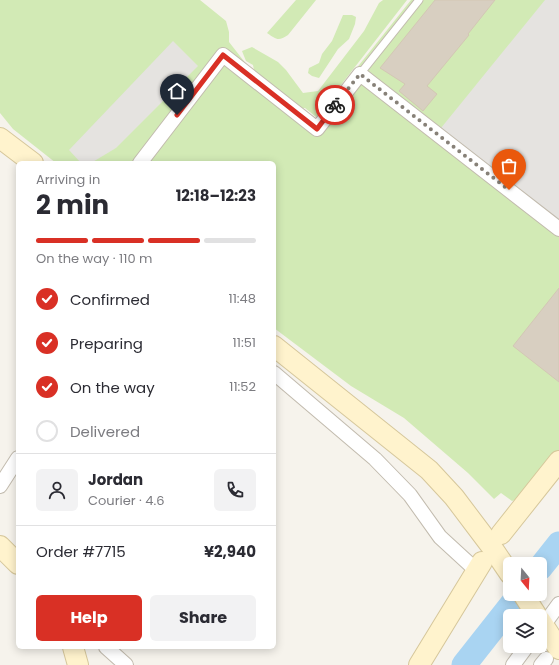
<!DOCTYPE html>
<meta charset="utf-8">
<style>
body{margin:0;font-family:Poppins,sans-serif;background:#f2f2f3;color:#2b2b33;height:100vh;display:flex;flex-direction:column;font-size:15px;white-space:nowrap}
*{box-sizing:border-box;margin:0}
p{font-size:13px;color:#7c7c81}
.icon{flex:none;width:22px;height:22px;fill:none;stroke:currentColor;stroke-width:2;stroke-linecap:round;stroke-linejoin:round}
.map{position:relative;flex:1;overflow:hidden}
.sheet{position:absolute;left:16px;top:161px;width:260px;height:488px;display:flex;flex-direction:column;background:#fff;border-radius:6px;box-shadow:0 2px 10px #0003}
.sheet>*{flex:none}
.needle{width:26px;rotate:162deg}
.fabs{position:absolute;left:503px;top:557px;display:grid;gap:8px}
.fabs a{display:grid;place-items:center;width:44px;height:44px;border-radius:6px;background:#fff;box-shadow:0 2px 10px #0003;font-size:20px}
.pin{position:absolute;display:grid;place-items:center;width:34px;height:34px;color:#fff;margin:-41px -17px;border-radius:50% 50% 50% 0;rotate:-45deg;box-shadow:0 0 4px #0007}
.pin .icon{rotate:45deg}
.courier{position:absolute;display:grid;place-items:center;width:40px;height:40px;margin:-20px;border:3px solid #d93025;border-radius:50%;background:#fff;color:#222;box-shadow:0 1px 5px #0007}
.summary em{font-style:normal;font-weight:700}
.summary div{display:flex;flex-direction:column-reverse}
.summary{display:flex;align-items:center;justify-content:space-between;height:68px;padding:0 20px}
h1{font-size:26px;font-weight:700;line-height:30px}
.bar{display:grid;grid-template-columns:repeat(4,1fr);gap:6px 4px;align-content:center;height:48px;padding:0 20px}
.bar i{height:5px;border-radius:3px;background:#e1e1e2}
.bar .on{background:#d93025}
.bar p{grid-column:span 4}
.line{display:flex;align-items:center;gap:10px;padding:0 20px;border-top:1px solid #e1e1e2}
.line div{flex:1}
.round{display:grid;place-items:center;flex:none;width:42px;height:42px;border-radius:6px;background:#f2f2f3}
ol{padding:0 20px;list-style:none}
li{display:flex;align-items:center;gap:12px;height:44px}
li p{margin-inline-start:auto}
li .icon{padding:4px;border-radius:50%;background:#d93025;color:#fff;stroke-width:4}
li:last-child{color:#7c7c81}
li i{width:22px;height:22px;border:2px solid #e1e1e2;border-radius:50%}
.cta{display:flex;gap:8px;margin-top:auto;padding:8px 20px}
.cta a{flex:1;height:46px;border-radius:6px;background:#d93025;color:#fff;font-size:16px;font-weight:700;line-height:46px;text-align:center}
.cta a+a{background:#f2f2f3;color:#2b2b33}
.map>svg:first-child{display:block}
.green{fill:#d2eab5}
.parking{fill:#e5e3e0}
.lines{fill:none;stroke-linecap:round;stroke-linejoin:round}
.river{stroke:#a9d4f2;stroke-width:25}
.building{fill:#d8cfc1;stroke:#d3c7b4}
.lane-casing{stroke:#c2bbae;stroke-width:9}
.street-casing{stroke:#c2bbae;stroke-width:16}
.secondary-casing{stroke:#d6c79b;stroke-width:22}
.lane{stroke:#fff;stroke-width:7}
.street{stroke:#fff;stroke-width:14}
.secondary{stroke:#fff3cd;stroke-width:20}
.done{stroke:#878178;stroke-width:4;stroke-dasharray:0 7.2}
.route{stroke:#d93025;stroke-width:5}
</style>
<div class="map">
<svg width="559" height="665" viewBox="0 0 559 665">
<rect width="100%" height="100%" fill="#f6f3ec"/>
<g class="green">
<path d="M0,0H200L226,21L229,32V42L247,65L254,70L253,65L246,61L242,51L252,47L278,62L286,70L303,93L318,91L364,31L379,3L383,0H407L316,117L305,108H303L316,119L411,0H559V451C548,465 528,498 512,501L501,493L494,499L468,473L404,418L351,386L274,328V163H56L13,129L0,113Z"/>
<path d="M296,0H316L288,35C278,42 276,39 267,33Z"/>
<path d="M343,15H352L356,17L355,24L349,39L338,49L319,78L312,76L308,73L309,68L319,63L322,54L332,41Z"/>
</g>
<g class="parking">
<path d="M545,0H559V220L441,128Z"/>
<path d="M173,41L198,66L116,148L91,163H81L69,150Z"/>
</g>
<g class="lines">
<g class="river">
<path d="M540,568L559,544"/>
<path d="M464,665L520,594"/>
</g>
</g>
<g class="building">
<path d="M435,0H495L468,34L469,35L427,86L437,94L423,111L399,91L405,84L380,68Z"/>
<path d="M559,288V382L513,346Z"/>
</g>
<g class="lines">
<g class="lane-casing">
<path id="lane" d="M360,74L419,0"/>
</g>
<g class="street-casing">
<g id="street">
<path d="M140,163L223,55L317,129L360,74L559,229"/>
<path d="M274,373L375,459L410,495L440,537L477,571"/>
<path d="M0,486L18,458"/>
<path d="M540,630L559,604"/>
<path d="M106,647L126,665"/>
<path d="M513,665L527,646"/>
<path d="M541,665L546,659"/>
</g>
</g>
<g class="secondary-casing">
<g id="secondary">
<path d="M0,138L33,163"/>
<path d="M274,346L429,470L454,497L491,546L510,574"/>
<path d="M501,534L559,461"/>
<path d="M0,546L18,564"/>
<path d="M523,594L537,616"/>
<path d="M540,620L559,649"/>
<path d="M73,647L78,665"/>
<path d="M419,665L482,562"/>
</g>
</g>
<use href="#lane" class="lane"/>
<use href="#street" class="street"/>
<use href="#secondary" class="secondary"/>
</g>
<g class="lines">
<path class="done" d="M335,105L360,74L509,190"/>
<path class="route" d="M177,115L223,55L317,129L335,105"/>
</g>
</svg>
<div class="fabs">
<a><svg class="needle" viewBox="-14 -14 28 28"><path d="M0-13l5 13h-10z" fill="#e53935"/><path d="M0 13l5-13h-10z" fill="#7c7c81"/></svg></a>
<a><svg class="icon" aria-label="layers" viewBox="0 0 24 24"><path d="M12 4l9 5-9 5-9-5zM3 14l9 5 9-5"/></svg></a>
</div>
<div class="pin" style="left:509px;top:190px;background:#ea580c"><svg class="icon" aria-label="bag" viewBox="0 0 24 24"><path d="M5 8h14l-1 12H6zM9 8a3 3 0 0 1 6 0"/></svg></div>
<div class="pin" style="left:177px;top:115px;background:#1f2937"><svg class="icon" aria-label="home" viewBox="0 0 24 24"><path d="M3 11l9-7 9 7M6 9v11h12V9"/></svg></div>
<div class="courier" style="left:335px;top:105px"><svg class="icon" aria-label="bike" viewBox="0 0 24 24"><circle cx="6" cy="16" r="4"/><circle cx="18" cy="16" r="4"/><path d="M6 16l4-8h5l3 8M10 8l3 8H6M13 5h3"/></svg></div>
<section class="sheet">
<div class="summary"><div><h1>2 min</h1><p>Arriving in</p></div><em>12:18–12:23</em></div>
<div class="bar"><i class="on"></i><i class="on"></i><i class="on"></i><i></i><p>On the way · 110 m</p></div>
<ol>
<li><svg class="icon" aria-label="check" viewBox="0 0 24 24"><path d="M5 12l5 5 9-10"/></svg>Confirmed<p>11:48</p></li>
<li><svg class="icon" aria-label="check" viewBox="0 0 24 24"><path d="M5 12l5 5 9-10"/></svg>Preparing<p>11:51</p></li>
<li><svg class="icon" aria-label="check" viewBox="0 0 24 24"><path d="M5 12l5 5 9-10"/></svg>On the way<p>11:52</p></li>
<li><i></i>Delivered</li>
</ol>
<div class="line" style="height:72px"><a class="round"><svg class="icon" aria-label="person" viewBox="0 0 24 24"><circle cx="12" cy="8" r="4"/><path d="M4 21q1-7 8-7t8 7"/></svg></a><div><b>Jordan</b><p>Courier · 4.6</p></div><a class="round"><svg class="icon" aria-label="phone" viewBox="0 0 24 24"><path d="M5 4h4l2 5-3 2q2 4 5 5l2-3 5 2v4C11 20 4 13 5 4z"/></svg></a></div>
<div class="line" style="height:52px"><div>Order #7715</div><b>¥2,940</b></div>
<div class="cta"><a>Help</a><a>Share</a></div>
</section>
</div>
